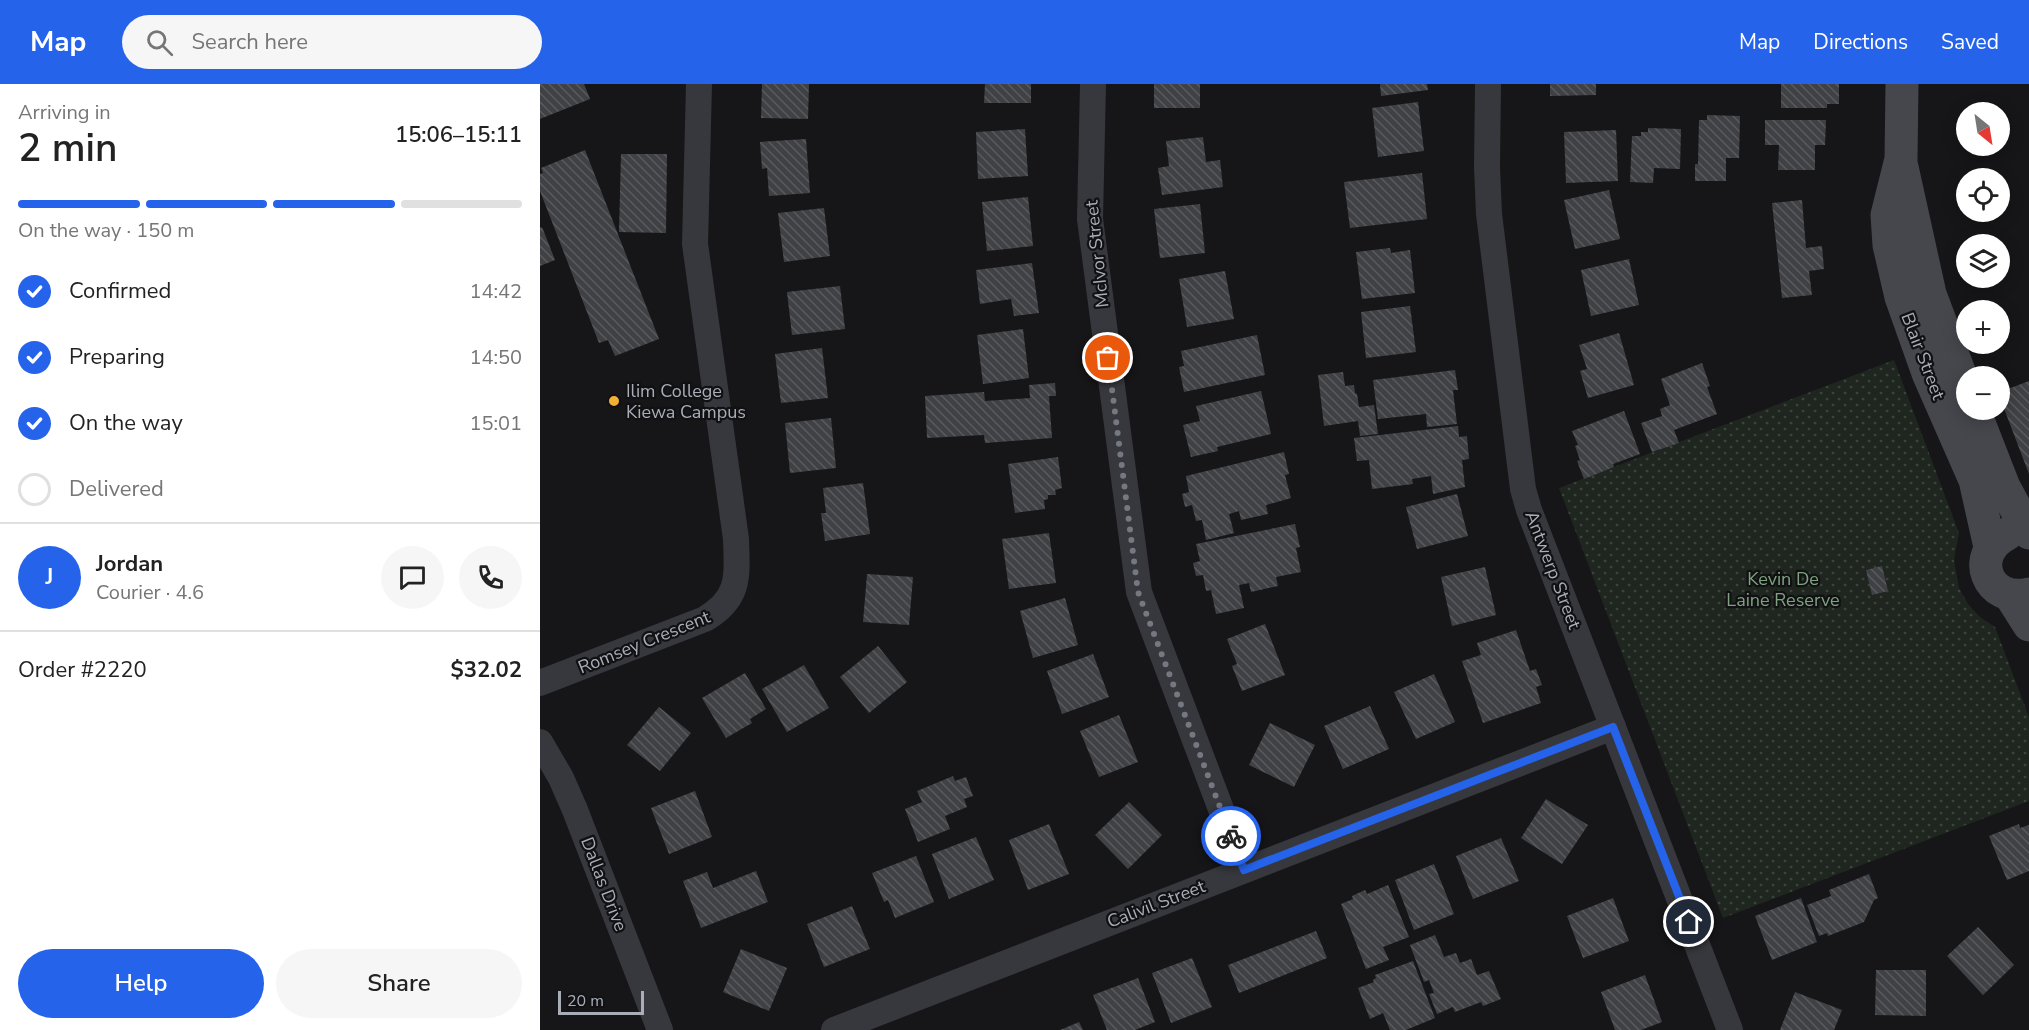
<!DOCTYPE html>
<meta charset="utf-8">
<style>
body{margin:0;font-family:"Nunito Sans",sans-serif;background:#f6f6f6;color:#222;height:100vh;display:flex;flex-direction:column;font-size:22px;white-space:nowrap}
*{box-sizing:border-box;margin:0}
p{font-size:20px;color:#767676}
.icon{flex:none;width:33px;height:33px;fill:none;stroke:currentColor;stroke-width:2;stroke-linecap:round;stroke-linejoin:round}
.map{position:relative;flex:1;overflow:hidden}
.sheet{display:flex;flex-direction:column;background:#fff;width:540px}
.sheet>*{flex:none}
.needle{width:39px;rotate:150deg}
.tools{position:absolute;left:1416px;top:18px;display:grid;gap:12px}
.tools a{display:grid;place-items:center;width:54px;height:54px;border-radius:50%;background:#fff;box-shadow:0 3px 15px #0003;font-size:30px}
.scale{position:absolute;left:18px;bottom:15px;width:86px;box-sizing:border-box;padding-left:6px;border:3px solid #a8adb8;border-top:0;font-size:16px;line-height:21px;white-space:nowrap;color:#a8adb8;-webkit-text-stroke:4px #111113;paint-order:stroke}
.pin{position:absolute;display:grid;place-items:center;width:51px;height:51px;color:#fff;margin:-26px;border:3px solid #fff;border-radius:50%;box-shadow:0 2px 6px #0007}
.courier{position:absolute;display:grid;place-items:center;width:60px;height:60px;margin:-30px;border:4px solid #2563eb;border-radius:50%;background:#fff;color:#222;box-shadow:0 2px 8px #0007}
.overview em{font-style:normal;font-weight:600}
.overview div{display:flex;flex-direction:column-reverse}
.overview{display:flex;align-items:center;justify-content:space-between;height:102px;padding:0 18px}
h1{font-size:39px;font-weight:600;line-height:45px}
.bar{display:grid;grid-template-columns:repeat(4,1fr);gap:9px 6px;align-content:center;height:72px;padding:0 18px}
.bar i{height:8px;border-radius:4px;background:#e0e0e0}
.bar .current{background:#2563eb}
.bar p{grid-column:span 4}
.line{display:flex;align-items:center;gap:15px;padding:0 18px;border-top:2px solid #e0e0e0}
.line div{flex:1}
.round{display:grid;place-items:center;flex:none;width:63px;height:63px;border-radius:32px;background:#f6f6f6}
ol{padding:0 18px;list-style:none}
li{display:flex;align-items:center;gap:18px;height:66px}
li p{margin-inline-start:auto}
li .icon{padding:6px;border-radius:50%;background:#2563eb;color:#fff;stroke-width:4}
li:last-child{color:#767676}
li i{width:33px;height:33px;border:3px solid #e0e0e0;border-radius:50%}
.primary-button{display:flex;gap:12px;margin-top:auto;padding:12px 18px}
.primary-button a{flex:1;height:69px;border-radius:36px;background:#2563eb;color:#fff;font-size:24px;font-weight:600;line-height:69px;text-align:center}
.primary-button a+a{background:#f6f6f6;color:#222}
header{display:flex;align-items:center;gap:36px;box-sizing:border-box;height:84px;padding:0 30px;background:#2563eb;color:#fff}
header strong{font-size:28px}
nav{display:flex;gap:33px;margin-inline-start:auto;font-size:21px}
.search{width:420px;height:54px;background:#f6f6f6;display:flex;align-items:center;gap:15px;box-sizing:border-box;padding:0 21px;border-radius:33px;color:#767676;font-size:22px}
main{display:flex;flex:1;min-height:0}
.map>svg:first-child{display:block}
.park{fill:url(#park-dots)}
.building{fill:url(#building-back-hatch)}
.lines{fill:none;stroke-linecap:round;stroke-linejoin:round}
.street{stroke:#37383d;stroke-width:26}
.secondary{stroke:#45474d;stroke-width:33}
.done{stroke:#757880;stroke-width:6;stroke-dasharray:0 10.8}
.route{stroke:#2563eb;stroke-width:8}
.poi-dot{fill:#f2b134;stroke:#111113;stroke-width:2}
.labels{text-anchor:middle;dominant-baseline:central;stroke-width:4.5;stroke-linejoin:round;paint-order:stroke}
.street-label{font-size:18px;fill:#a8adb8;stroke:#111113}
.poi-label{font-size:18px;fill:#a8adb8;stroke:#111113;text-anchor:start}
.park-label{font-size:18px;fill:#7fa381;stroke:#111113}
</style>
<header>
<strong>Map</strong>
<div class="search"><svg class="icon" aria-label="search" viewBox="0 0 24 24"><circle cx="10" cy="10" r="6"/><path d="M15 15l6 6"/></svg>Search here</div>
<nav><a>Map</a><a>Directions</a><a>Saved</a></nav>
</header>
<main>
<section class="sheet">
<div class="overview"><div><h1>2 min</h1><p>Arriving in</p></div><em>15:06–15:11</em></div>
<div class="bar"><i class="current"></i><i class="current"></i><i class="current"></i><i></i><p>On the way · 150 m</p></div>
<ol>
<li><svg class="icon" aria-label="check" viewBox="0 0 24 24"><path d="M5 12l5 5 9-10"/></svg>Confirmed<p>14:42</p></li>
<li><svg class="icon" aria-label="check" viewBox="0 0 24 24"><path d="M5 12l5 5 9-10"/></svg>Preparing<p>14:50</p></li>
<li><svg class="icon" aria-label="check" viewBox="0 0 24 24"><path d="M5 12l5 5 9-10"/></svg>On the way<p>15:01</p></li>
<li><i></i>Delivered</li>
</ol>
<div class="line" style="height:108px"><b class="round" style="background:#2563eb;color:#fff">J</b><div><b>Jordan</b><p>Courier · 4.6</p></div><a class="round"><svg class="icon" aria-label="chat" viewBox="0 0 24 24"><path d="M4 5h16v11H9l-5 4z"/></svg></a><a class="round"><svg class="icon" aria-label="phone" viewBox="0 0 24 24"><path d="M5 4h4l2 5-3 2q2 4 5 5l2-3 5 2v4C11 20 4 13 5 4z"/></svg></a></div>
<div class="line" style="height:78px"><div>Order #2220</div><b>$32.02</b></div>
<div class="primary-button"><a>Help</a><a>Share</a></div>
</section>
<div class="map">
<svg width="1489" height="946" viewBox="0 0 1489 946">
<defs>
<pattern id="park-dots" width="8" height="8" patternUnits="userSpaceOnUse" patternTransform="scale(1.5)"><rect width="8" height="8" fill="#1e261f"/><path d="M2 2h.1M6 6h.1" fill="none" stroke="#3c433d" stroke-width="1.8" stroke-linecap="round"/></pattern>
<pattern id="building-back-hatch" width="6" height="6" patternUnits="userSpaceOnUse" patternTransform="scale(1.5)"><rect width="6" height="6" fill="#404145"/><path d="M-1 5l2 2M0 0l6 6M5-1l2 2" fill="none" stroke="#595a5e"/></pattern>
</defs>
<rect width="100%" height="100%" fill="#161618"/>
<path class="park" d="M1354,276L1419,449L1414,476L1419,504L1428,520L1440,533L1455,543L1489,633V717L1183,834L1019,404Z"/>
<g class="building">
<path d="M0,0H44L50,15L0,35Z"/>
<path d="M222,0H269L268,35L221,34Z"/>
<path d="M445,0H491V19H444Z"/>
<rect x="614" y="0" width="46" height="24"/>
<path d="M840,0H887L888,6L841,12Z"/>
<path d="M1010,0H1056V11L1010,12Z"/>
<path d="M1241,0H1299V20H1287V24H1241Z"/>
<path d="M878,18L884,67L838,73L832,24Z"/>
<path d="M1167,31L1200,32L1199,74H1186V97H1155V80H1158L1159,36H1167Z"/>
<path d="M1225,36H1286L1285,61H1275V86H1238L1239,61H1225Z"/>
<path d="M1108,44L1141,45L1140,85L1114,84L1113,99L1090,98L1092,52H1101V48H1108Z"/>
<path d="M485,45L488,92L438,95L436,48Z"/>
<path d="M1076,46L1078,97L1026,99L1024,48Z"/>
<path d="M663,53L666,78L680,76L683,103L622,111L618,84L629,82L626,57Z"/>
<path d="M266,55L270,109L229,112L227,84L222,85L220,58Z"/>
<path d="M45,66L119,255L75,272L68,256L59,259L0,107V90L3,89L1,84Z"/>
<path d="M81,70H127L126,149L79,148Z"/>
<path d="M882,89L887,135L810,144L804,98Z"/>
<path d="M1069,106L1080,155L1035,165L1024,116Z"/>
<path d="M488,113L493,162L447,167L442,118Z"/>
<path d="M1262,116L1266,164L1282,162L1284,185L1269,187L1272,211L1242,214L1232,119Z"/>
<path d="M660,120L665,169L620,174L614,125Z"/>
<path d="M284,124L290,172L244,178L238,129Z"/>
<path d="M2,143L15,176L0,182V144Z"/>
<path d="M850,164L851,169L870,166L875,209L822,215L816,168Z"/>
<path d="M1089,175L1099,221L1051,232L1041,186Z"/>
<path d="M492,179L499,229L474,232L471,215L440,220L436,186Z"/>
<path d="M685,187L694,235L647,243L639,195Z"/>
<path d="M300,202L305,245L252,251L247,208Z"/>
<path d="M870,222L876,268L826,274L821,228Z"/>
<path d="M483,245L489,294L443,300L437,251Z"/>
<path d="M1079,249L1094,301L1048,314L1040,287L1047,285L1039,261Z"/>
<path d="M717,251L725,291L644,308L639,283L644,282L641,267Z"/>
<path d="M282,264L288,314L241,319L235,270Z"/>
<path d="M1162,279L1170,302L1167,303L1177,330L1134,346L1139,359L1112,368L1101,339L1122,332L1120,325L1130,321L1121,295Z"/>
<path d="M915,286L918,306H913L917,340L887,343L886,330L838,335L833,296Z"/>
<path d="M803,288L805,302L814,301L815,309L817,310L819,323L834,321L838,350L820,352L818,337L784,342L778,291Z"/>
<path d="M1489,297V390L1460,314V308Z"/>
<path d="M515,299L516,312H509L512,354L445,359L444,351L387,354L385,312L444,308L445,317L490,314L489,301Z"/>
<path d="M721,307L731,350L677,363L678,367L651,373L643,341L660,337L656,322Z"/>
<path d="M1084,327L1100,370L1073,380L1074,383L1044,395L1037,377L1040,376L1035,362L1038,361L1032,347Z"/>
<path d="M291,334L296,384L250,389L245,339Z"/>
<path d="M918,342L919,353L927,352L929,375L922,376L925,403L893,410L891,392L872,395L873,400L832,405L829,376L817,377L814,354Z"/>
<path d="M744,368L749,390L745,391L751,414L726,421L728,430L701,436L699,427L689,430L694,449L666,456L662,436L656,437L652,421L645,423L642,410L649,408L646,392Z"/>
<path d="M518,373L522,404L515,406L516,411H508V415L504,416L505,425L475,429L468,380Z"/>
<path d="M323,399L330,450L285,457L281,429H286L283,404Z"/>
<path d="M917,410L928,452L877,465L866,423Z"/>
<path d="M755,440L760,463L756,464L761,488L736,493L738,502L711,508L709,499L699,501L704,524L676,530L671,506L666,507L663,491L656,492L653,479L660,477L656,460Z"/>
<path d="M509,449L516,499L469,505L462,455Z"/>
<path d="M1342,482L1348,507L1332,511L1326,486Z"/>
<path d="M945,483L956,531L912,542L901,493Z"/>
<path d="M327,490L373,493L369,541L323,538Z"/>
<path d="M525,514L538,561L493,574L480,527Z"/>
<path d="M725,540L745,591L702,607L692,582L697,580L687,555Z"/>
<path d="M976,546L990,587L996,585L1002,601L996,603L1001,619L943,639L922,577L941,571L937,559Z"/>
<path d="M338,562L367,598L329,629L300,593Z"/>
<path d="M553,570L569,613L522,630L507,587Z"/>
<path d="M264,581L289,624L247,648L222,605Z"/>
<path d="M205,589L226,625L210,635L212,639L186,654L162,614Z"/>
<path d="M894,590L915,638L876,655L854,608Z"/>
<path d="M830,622L849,665L803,685L784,642Z"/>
<path d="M119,623L151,649L120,687L87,661Z"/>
<path d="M579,631L598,678L559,693L540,647Z"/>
<path d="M730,639L775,661L754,703L709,681Z"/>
<path d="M413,692L415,697L426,693L433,712L424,715L427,723L405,732L410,745L378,758L365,725L382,718L377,707Z"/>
<path d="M155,707L172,753L129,770L111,724Z"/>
<path d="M1006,715L1048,741L1022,780L981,754Z"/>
<path d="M589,718L622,751L588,785L555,751Z"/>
<path d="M509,740L529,790L488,806L469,756Z"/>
<path d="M1479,740L1480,744L1489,741V787L1467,796L1449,752Z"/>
<path d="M436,753L454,796L409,815L392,770Z"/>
<path d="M961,754L979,797L933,815L916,772Z"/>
<path d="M376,772L394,818L355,834L348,816L344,818L332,789Z"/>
<path d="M894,780L914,830L874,846L855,796Z"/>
<path d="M216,787L228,818L161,844L143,797L167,788L173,804Z"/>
<path d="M1329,790L1338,814L1334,816L1324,838L1288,852L1287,849L1279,852L1267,821L1291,812L1289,806Z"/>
<path d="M848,801L869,853L843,863L849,876L826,885L801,820L813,815L812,812L825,806L827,810Z"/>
<path d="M1073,814L1089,857L1043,874L1027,832Z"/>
<path d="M1261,814L1277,858L1232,876L1215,832Z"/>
<path d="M312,822L330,865L284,883L267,840Z"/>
<path d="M1438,843L1474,881L1443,911L1407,872Z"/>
<path d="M776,847L787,874L699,909L688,881Z"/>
<path d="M895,851L904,873L916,869L920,879L931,875L937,891L949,887L961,915L943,922L941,918L915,928L913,923L897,930L889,910L894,909L889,896L884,898L870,861Z"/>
<path d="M201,865L247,884L229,927L183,908Z"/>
<path d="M652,874L672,923L631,939L612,889Z"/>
<path d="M873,877L895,934L866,946H850L843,929L830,935L818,904L834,898L833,896L836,894L835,891Z"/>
<path d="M1336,886H1386V932L1335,931Z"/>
<path d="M1105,891L1122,938L1101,946H1075L1061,908Z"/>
<path d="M598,894L615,938L595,946H567L553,911Z"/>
<path d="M1255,908L1302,926L1294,946H1240Z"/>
<path d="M539,938L543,946H520Z"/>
</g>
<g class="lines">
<g class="street">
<path d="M553,0L550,135L599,508L704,786"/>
<path d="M948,0L947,83L949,130L983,405L989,426L1190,946"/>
<path d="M0,599L165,535C201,514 197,491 196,455L155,160L159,0"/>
<path d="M0,658L21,694L35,726L120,946"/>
<path d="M294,946L1073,643"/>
</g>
<g class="secondary">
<path d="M1362,0L1361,75L1347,131L1349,161L1361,213L1388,289L1435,396L1450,463"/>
<path d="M1362,83L1390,210L1426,306"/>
<path d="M1434,326L1464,403L1489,449"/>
<path d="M1467,450C1428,470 1447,520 1489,510"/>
<path d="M1470,511L1489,541"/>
</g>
</g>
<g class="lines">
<path class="done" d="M568,274L598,508L691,752"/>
<path class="route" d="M691,752L704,786L1073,643L1149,838"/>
</g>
<circle class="poi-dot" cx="74" cy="317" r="6"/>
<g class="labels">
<g class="street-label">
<text transform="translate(557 170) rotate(-96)">McIvor Street</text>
<text transform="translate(1383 272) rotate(69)">Blair Street</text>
<text transform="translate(1013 486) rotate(69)">Antwerp Street</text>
<text transform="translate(104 558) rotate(-22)">Romsey Crescent</text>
<text transform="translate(64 800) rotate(69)">Dallas Drive</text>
<text transform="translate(616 820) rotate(-21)">Calivil Street</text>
</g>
<g class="poi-label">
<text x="86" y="307">Ilim College<tspan x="86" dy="21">Kiewa Campus</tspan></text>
</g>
<g class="park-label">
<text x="1243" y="495">Kevin De<tspan x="1243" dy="21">Laine Reserve</tspan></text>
</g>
</g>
</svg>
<div class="tools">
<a><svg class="needle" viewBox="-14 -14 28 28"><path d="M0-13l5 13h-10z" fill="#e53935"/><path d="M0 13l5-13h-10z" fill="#767676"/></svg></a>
<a><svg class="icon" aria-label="locate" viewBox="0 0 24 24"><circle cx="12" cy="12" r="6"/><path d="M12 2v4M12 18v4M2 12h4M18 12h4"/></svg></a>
<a><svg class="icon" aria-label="layers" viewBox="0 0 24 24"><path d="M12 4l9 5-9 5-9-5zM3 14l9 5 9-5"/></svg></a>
<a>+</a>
<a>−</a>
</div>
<div class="scale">20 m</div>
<div class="pin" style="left:568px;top:274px;background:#ea580c"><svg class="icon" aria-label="bag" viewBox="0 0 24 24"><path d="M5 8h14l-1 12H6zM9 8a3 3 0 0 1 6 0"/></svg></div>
<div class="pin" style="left:1149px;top:838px;background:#1f2937"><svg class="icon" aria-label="home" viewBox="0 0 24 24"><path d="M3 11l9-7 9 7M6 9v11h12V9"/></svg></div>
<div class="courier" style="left:691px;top:752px"><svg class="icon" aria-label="bike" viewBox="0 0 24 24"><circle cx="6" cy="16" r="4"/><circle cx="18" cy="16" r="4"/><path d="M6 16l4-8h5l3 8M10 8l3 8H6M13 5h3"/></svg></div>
</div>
</main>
